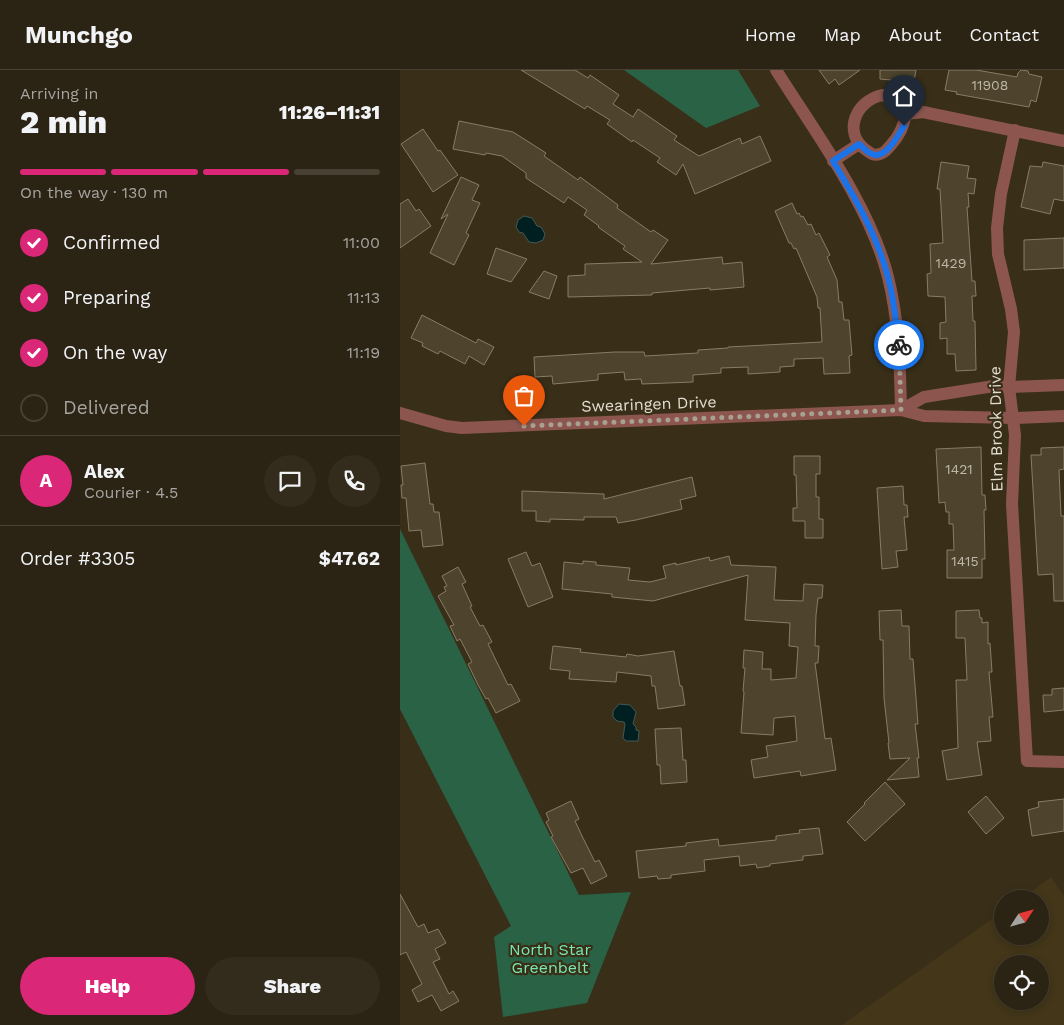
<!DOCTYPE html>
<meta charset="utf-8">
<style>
body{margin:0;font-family:"Work Sans",sans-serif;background:#332b1c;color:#f1f3f6;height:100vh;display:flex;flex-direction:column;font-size:19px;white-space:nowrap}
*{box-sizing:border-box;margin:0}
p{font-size:16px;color:#a6a4a0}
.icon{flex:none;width:28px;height:28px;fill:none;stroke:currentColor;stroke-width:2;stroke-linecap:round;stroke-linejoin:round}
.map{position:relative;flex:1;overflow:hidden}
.drawer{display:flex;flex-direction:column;background:#2b2313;width:400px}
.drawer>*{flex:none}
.needle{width:32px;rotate:54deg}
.tools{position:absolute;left:594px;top:820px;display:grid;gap:10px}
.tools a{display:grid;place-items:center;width:55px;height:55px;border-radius:50%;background:#2b2313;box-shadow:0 2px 8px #0003,0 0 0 1px #474033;font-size:25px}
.pin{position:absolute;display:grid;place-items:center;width:42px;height:42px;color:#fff;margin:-51px -21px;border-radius:50% 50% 50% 0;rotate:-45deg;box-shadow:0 0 5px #0007}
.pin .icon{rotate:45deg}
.courier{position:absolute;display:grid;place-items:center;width:50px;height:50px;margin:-25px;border:4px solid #1a73e8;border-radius:50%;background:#fff;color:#222;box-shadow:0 1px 6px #0007}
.headline em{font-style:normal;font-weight:800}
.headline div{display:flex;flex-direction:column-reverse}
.headline{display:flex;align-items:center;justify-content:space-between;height:85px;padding:0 20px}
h1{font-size:32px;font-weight:800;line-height:38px}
.bar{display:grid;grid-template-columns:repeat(4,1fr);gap:8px 5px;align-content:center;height:60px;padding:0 20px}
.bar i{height:6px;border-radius:4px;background:#474033}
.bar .active{background:#db2777}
.bar p{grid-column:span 4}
.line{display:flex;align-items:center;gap:12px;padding:0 20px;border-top:1px solid #474033}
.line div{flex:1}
.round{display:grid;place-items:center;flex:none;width:52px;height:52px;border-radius:26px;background:#332b1c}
ol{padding:0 20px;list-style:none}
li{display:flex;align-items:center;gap:15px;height:55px}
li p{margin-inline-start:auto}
li .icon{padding:5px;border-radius:50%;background:#db2777;color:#fff;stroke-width:4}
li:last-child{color:#a6a4a0}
li i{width:28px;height:28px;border:2px solid #474033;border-radius:50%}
.action{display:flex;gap:10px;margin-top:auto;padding:10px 20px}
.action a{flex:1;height:58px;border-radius:30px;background:#db2777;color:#fff;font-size:20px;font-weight:800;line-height:58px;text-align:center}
.action a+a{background:#332b1c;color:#f1f3f6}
header{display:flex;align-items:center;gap:30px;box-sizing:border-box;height:70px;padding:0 25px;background:#2b2313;border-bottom:1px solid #474033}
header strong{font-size:24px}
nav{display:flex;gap:28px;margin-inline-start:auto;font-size:18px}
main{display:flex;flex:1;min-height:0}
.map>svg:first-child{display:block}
.built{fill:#433619;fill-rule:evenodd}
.green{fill:#2a6246}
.water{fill:#001f21;stroke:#445856}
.building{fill:#4e442d;stroke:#877c64}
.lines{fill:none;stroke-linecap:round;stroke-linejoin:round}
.minor{stroke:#8c564f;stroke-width:12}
.done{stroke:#a8a090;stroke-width:5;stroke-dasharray:0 9}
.route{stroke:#1a73e8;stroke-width:6}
.labels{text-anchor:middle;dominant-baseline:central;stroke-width:4.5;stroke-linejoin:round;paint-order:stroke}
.number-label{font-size:14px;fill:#beb7a7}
.street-label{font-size:16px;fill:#e3ddd0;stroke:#392f19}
.park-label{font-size:16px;fill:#78e8af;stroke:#392f19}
</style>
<header>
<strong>Munchgo</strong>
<nav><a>Home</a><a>Map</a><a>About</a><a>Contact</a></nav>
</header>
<main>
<section class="drawer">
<div class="headline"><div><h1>2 min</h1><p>Arriving in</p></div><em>11:26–11:31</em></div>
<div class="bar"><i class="active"></i><i class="active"></i><i class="active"></i><i></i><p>On the way · 130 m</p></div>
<ol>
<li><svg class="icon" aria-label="check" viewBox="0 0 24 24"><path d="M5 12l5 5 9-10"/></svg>Confirmed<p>11:00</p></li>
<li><svg class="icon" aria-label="check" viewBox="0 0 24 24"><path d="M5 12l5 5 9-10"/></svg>Preparing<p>11:13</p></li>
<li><svg class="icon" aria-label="check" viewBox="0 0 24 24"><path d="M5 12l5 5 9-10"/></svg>On the way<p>11:19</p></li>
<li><i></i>Delivered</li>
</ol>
<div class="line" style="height:90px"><b class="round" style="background:#db2777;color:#fff">A</b><div><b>Alex</b><p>Courier · 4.5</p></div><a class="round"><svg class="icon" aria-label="chat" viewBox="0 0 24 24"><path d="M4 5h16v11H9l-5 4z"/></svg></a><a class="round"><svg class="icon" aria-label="phone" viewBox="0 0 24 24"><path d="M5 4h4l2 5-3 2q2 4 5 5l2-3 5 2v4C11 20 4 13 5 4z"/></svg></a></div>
<div class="line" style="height:65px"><div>Order #3305</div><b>$47.62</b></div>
<div class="action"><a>Help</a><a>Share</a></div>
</section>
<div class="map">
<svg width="664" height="955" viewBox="0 0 664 955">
<rect width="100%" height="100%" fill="#392f19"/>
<path class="built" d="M651,807L664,826V955H442L602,842V866H640V829H621ZM602,894H640V931H602Z"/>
<g class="green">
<path d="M224,0H338L360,36L306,58Z"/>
<path d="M0,459L179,825L231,822L187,933L103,947L94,867L111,856L0,639Z"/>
</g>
<g class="water">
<path d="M124,146L132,148L137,156L141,157L145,164L143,170L136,173L129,172L123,163L119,162L116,157L118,150Z"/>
<path d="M219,634L230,635L236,642L233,654L236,657V660L239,661L238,671H226L223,668L225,654L224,652L217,651L213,647V641Z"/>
</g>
<g class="building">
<path d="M121,0H175L188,8L190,5L219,25L213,34L233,47L238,39L277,66L274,70L299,86L340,68L342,74L360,66L371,91L295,124L283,94L276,105L257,92L260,88L233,70L232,72L207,54L210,50L187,36L185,39Z"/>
<path d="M419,0H460L439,15L435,9L429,14Z"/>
<path d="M480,0H516L514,12L480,9Z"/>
<path d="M549,0H576L617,7L618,3L621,0L628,1L629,4L642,7L636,32L631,30L629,37L556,24L557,22L545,20Z"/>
<path d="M59,51L113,62L146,83L144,86L178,110L180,107L195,118L218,135L217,138L251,162L253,160L268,170L251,194L322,187L323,194L342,192L344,217L310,220V218L252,223V225L168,227V206L185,205V194L242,192L223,179L225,176L198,157L199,156L184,145L187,140L168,127L164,133L126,108V103L102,86L86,83L85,85L53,79Z"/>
<path d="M23,59L38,81L40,80L58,105L33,122L1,74Z"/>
<path d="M541,92L569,96L567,108L576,109L574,124L568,123L569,137H567L572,211H575L576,226H572L573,251H575L576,300L556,301L555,284H547V268L540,269V253L546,252L545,227L528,226L527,204L531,203L530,174L543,173L540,119H537Z"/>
<path d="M643,92L664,96V131L654,129L650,144L621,137L630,96L642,97Z"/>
<path d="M61,107L79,115L72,130L80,133L66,163L69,165L54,195L30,183L48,144L41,149Z"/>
<path d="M8,129L16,141L19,139L31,156L0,178V134Z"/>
<path d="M392,133L397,144L399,143L401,147L403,146L408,155L411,154L416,165L419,163L430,185L427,187L437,210L439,232H442L444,250H449L452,285L449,286L450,303L424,304L423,288L394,289V296L380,297V302L348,304V297L321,298V303L293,305V312L242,314L241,309L225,310L224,302L198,304V310L153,314L152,306L135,307L134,287L215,282H244L245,286L298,283V280L328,278V277L422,272L420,238H418L417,227L396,178L394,179L391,173H389L375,141Z"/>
<path d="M664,168V198L624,200V170Z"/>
<path d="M96,178L127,189L111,212L87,204Z"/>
<path d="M144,201L157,206L149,229L129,222Z"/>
<path d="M22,245L76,273L78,269L94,277L84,295L69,286L65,294L40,281L38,284L22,276L23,273L11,268Z"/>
<path d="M581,377L582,425H585L586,440H584L585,489H582V508H547V480H554L553,454H549V442H546L545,432L539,433L536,379Z"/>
<path d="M664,377V399L659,400L661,446H664V531H654L653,504L638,505L631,385H641V378Z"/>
<path d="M394,386H420V404H416V427H419V449H423V468H405V451H393V438H397L396,405H394Z"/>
<path d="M25,393L30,434H33L34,442H39L43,475L23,477L21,460L9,461L6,428H2L1,415H3L1,396Z"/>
<path d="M292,407L296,426L280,430L282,439L236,450L218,453L216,447H184V450L150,449V452L136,451V441H122V421L204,424V429Z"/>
<path d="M503,416L504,435H507L508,447H504L507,480L496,481L498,497L482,499L477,418Z"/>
<path d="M126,482L132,496L140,493L153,527L128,537L108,489Z"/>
<path d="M329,486L331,495L376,497L374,530L403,531L404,514L423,515L422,528H418L416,545L415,576H419L418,593H415L425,669L431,668L436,700L401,706L400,701L354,708L351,690L368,687L366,676L397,671L395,646L374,648L373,665L341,663L344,622L343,621L345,598H343L344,580L363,582L362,599H371V610L396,608L398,577L389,576L390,553L345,550L348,505L253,531L212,527V524L162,519L164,492L183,494V491L196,492V495L230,498L228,510L250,512L266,508L263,496L276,493V495L309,487L310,491Z"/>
<path d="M58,497L66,512L62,514L72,536L70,537L80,556L83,555L92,572L88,574L108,615L111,614L120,631L96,643L88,628L86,629L78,615L68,594L72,592L60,569L57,571L50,556L54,555L38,526L46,521L44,517L47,516L42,506Z"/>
<path d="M501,540L502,556H509L510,589H513L518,654H515L519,688H517L519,707L487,710L510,688L490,689L488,673H489L484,628L483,570H480L479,541Z"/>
<path d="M579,540L580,548H582V553L588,552V574L590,573L592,602H589L593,647H589L591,671L577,672L582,705L547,710L542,681L558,678L556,610H567L565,568H556V541Z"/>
<path d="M153,576L181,579L180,582L226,587L227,584L238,586L274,581L280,616H282L285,635L258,639L255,616H252L251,606L217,602L216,612L169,609L170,601L150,599Z"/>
<path d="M664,618V640L644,642L643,625H652V619Z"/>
<path d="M281,658L283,690H286L287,712L261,714L260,695H257L255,659Z"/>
<path d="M485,712L505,734L465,771L447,752L465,734L464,733Z"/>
<path d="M586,726L604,748L586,764L568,742Z"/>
<path d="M664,729V761L632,766L628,740L639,737L638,732Z"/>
<path d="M171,731L179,749L175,751L183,768L195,792L199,790L207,806L191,814L183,798L171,803L151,767L153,766L146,752L149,750L146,743Z"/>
<path d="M419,758L423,784L403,786V790L370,794V796L357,798L356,794L340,796L339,786L304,790L305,801L271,805V808L258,809L257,806L239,808L236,781L286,776V773L318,769L319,776L376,770V766L400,763L399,760Z"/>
<path d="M0,824L18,857L24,854L28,863L38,859L46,873L35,879L40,889L33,892L49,924L53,921L59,931L41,941L32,925L18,932L12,920L22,914L6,882L0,885Z"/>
</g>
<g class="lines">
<g class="minor">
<path d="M376,0C415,62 470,135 488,207C499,251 500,295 501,340"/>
<path d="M482,25C493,28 500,34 506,44C504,56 500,65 491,75C488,78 485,83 480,84C473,86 470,83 466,80C442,62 456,31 482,25Z"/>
<path d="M506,44L523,42L664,71"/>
<path d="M615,60L601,124L597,158L598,184L611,239L614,262L609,317L615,365L612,434L627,691L664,692"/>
<path d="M433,91L459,74"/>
<path d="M501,340L524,327L594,316L609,317L664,315"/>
<path d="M0,343L46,356L62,358L501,340L524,346L613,348L664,346"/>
</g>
</g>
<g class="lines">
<path class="done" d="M124,356L501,340L499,275"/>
<path class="route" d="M499,275C496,252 494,229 488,207C477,165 455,128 433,91L459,74C463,77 467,83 472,84C486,90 498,65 504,56"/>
</g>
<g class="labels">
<g class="number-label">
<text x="590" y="15">11908</text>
<text x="551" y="193">1429</text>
<text x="559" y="399">1421</text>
<text x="565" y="491">1415</text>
</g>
<g class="street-label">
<text transform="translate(249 334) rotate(-2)">Swearingen Drive</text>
<text transform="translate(596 359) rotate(-91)">Elm Brook Drive</text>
</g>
<g class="park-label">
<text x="150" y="879">North Star<tspan x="150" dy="18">Greenbelt</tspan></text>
</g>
</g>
</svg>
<div class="tools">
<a><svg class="needle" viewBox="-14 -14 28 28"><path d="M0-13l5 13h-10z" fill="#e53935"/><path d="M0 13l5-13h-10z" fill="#a6a4a0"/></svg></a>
<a><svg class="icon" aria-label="locate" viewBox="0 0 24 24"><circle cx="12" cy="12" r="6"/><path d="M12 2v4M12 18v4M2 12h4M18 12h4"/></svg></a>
</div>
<div class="pin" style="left:124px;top:356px;background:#ea580c"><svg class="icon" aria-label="bag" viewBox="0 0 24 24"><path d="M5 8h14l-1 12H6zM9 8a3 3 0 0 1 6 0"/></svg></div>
<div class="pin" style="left:504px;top:56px;background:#1f2937"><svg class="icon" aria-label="home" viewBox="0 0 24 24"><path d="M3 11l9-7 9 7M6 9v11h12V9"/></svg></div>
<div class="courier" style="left:499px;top:275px"><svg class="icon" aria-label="bike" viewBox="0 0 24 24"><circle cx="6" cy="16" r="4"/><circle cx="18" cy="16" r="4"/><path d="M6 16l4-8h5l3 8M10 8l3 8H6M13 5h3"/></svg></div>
</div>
</main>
